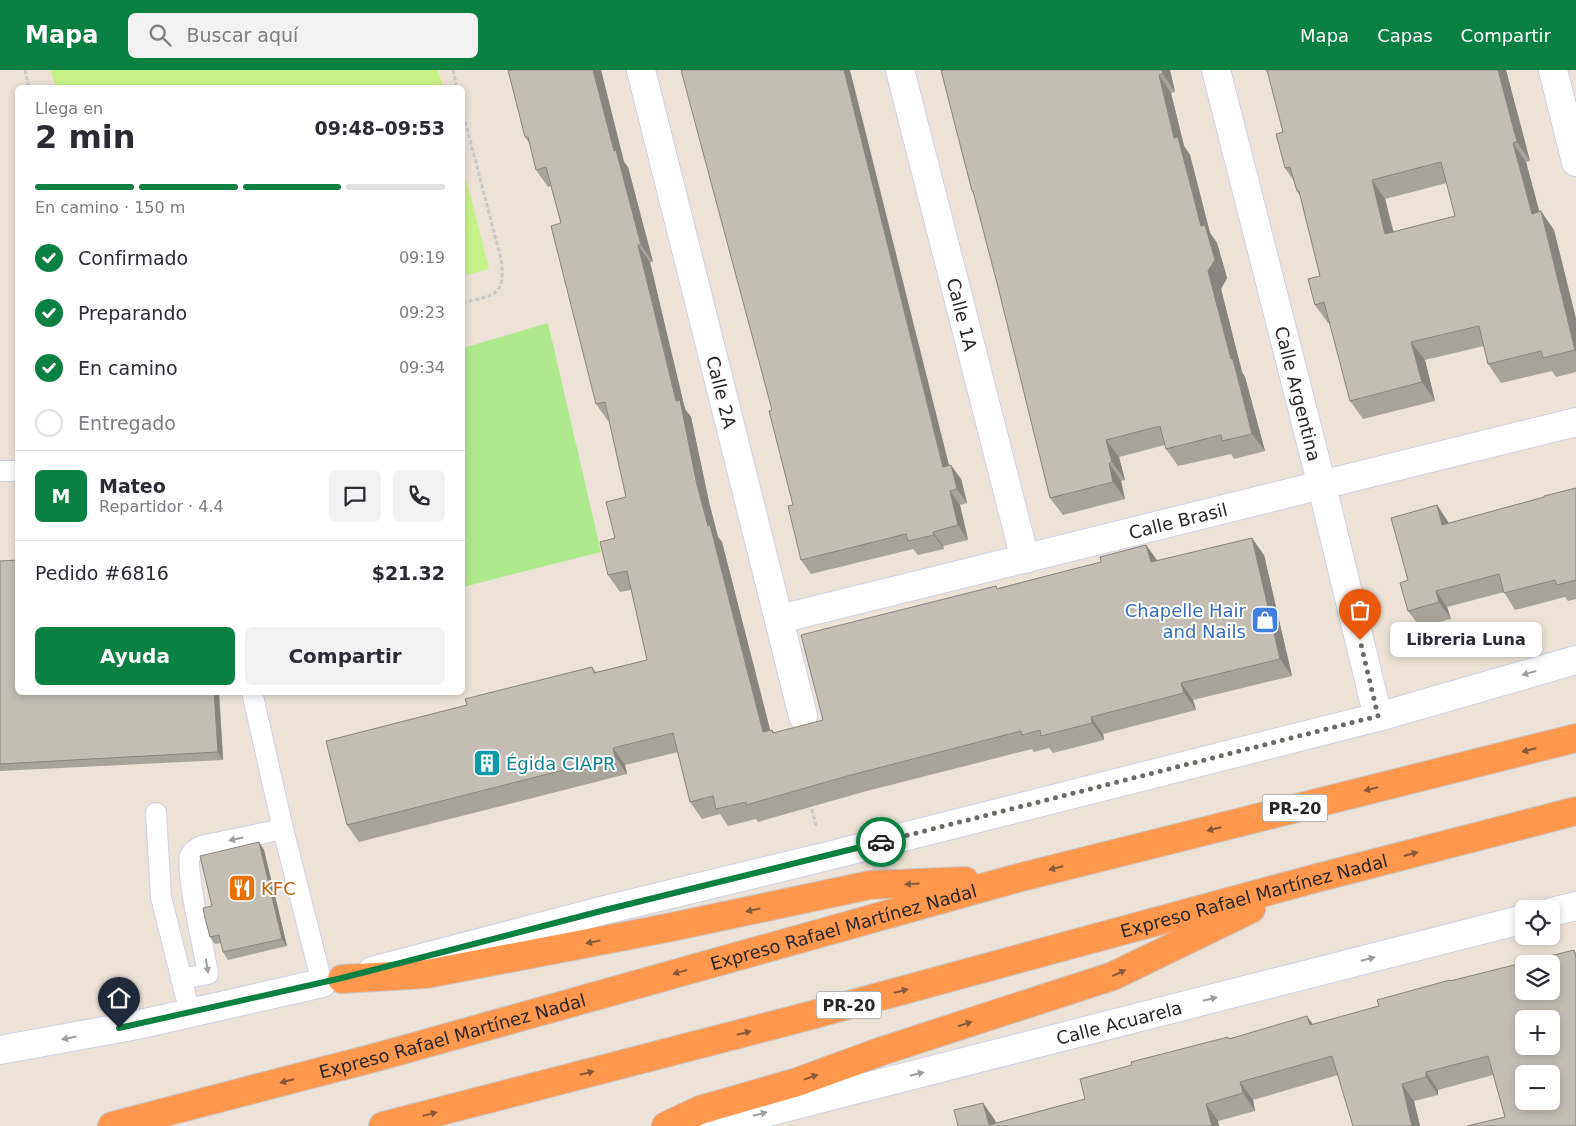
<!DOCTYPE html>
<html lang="es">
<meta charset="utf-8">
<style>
body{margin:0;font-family:"DejaVu Sans",sans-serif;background:#f2f2f3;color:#2b2b33;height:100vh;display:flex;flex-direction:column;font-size:19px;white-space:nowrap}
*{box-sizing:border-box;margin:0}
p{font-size:16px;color:#7c7c81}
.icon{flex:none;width:28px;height:28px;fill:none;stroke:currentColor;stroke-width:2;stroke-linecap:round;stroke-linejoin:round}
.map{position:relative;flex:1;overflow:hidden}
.details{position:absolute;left:15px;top:15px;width:450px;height:610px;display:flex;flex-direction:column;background:#fff;border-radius:8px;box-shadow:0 2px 8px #0003}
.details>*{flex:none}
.controls{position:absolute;left:1515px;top:830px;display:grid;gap:10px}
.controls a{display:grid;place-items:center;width:45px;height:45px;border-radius:8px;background:#fff;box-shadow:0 2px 8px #0003;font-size:25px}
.pin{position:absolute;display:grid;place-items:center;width:42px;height:42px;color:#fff;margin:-51px -21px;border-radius:50% 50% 50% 0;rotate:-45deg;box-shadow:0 0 5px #0007}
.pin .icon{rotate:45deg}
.courier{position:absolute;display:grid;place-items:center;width:50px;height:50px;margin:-25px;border:4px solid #0b8043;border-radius:50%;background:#fff;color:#222;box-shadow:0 1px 6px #0007}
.bubble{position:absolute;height:35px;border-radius:8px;background:#fff;box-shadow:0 2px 8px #0003;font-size:16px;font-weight:800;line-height:35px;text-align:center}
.summary em{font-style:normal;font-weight:800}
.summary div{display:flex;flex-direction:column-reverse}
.summary{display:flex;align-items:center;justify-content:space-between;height:85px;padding:0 20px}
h1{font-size:32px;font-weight:800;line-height:38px}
.bar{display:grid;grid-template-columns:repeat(4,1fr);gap:8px 5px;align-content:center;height:60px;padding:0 20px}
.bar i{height:6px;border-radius:4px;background:#e1e1e2}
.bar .current{background:#0b8043}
.bar p{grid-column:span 4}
.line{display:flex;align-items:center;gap:12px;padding:0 20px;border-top:1px solid #e1e1e2}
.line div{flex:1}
.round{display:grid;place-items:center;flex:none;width:52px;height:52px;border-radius:8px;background:#f2f2f3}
ol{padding:0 20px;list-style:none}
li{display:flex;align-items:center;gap:15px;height:55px}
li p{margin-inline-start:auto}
li .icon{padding:5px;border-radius:50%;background:#0b8043;color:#fff;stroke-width:4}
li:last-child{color:#7c7c81}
li i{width:28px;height:28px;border:2px solid #e1e1e2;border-radius:50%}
.action{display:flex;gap:10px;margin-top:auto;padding:10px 20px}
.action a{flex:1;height:58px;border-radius:8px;background:#0b8043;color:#fff;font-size:20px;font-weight:800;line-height:58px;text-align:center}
.action a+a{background:#f2f2f3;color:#2b2b33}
header{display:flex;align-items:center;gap:30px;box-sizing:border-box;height:70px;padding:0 25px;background:#0b8043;color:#fff}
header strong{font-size:24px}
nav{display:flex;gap:28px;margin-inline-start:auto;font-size:18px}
.search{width:350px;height:45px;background:#f2f2f3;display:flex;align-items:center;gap:12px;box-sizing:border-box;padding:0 18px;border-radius:8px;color:#7c7c81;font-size:19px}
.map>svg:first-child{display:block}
.green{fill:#afe98d}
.pitch{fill:#c7f287}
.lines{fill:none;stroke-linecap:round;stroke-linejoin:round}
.service-casing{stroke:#ccd1e3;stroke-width:22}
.minor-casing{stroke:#ccd1e3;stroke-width:30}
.tertiary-casing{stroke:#ccd1e3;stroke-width:30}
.motorway-casing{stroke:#c7c7c7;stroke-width:30}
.path{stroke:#c7c7c7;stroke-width:3;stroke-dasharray:4 2.5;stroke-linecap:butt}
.service{stroke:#fff;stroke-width:20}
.minor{stroke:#fff;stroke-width:28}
.tertiary{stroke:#fff;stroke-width:28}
.motorway{stroke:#ff974f;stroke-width:28}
.wall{fill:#a8a39b;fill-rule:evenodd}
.shaded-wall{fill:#88847e}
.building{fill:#c3bdb4;stroke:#88847e;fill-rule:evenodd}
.oneway{fill:#9e9e9e}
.oneway2{fill:#895a3a}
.done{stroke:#6d6965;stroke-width:5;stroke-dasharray:0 9}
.route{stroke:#0b8043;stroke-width:6}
.labels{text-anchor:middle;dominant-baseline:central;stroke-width:4;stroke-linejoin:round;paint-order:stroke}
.shield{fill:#fff;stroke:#686868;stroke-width:1}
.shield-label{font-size:16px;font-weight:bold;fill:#282828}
.street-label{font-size:18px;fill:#282828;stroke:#fff}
.shop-label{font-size:18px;fill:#366cbe;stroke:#fff;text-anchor:end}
.culture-label{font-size:18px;fill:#0d838f;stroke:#fff;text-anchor:start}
.food-label{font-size:18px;fill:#c56008;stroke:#fff;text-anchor:start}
</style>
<header>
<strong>Mapa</strong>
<div class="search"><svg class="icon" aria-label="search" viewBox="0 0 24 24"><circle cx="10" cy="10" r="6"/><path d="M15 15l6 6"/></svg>Buscar aquí</div>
<nav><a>Mapa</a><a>Capas</a><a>Compartir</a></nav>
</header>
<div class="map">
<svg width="1576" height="1056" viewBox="0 0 1576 1056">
<rect width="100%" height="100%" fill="#ece2d7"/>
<path class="green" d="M548,253L601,482L463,517V278Z"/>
<g class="pitch">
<path d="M51,0H438L443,17L56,18Z"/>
<path d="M463,97L489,199L463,206H462Z"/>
</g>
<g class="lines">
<g class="service-casing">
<g id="service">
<path d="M0,401H18"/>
<path d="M252,622L283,759L322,913"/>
<path d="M156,743L161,827L190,943"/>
<path d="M181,909L208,904C205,884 185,801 190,786C192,781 196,779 201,776L283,759"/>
</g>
</g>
<g class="minor-casing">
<g id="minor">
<path id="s1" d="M641,0L803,646"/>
<path id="s2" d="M900,0L1025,489"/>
<path id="s3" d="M1216,0L1322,416L1378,647"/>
<path d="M1553,0L1576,92"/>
<path id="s4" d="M780,549L1576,352"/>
<path d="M1551,842L1576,836"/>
<path d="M372,901L605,840L824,787L1378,647L1576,590"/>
<path id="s5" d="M713,1056L1524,849"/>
</g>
</g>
<g class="tertiary-casing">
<path id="tertiary" d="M0,980L137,955L322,913"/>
</g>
<g class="motorway-casing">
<g id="motorway">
<path d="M342,909L427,904L667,858L870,815L965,811"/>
<path id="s6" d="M112,1056L381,986L1014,809L1576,668"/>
<path id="s7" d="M383,1056L797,949L1313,809L1576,741"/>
<path d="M666,1056L700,1040L797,1012L882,981L1113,906L1251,839"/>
</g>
</g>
<g class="path">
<path d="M25,0L29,18"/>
<path d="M453,0L457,18"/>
<path d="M462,39L501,189C506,227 494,225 462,233"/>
<path d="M810,733L816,756"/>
</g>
<use href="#service" class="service"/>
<use href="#minor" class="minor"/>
<use href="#tertiary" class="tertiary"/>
<use href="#motorway" class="motorway"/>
</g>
<g class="wall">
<path d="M508,0H601L624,92L628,97L653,192H650L664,253L685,339L691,347L709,432L718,467L722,472L770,660H772L775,663L823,650L998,518L1101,492L1146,475L1157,490L1264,485L1292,606L1193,630L1196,640L1103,664L1104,670L1053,683L1049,678L1034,682L1032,679L863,722L758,752L756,749L728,756L720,744L702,749L690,732L678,682L625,695L627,704L359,772L347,755L467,635L592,597L596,602L647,590L631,520L620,522L608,505L615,468L626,427L609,351H608L596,334L561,153L551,116L548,117L536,100L530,74L525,67Z"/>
<path d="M941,0H1170L1175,22L1171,23L1184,76L1190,85L1210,163L1217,173L1227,208L1221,219L1242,302L1245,307L1265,381L1234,389L1231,384L1178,396L1166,379L1165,375L1119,387L1125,410L1121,411L1125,429L1063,445L1050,428L997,213L975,126L972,121Z"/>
<path d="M1265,0H1506L1530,91L1526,92L1539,142L1554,160L1576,249V302L1556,307L1552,301L1501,313L1488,294L1484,276L1425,290L1435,331L1363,349L1350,331L1330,253H1328L1315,235L1320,206L1300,126L1297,121L1294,111L1285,98L1283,62L1269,5ZM1447,113L1455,146L1393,162L1385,129Z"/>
<path d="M772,340L949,395L961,409L967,433L960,435L968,470L943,476L944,479L918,485L913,479L811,504L801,490L793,435Z"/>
<path d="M1576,418V529L1568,531L1565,527L1515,540L1504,522L1447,537L1451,549L1420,557L1408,541V510L1437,435L1449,453L1544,427Z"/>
<path d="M0,491L18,622H219L223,690L0,701Z"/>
<path d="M259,772L264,780L287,876L228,890L223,882L221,873L215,874L210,867L212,836Z"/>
<path d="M1574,880L1576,883V1056L1505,1047L1493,1005L1438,1020V1025L1414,1031L1420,1056H1353L1338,1005L1253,1030L1255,1041L1218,1051L958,1056L995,1050L996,1053L1085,1029L1230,968L1313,955L1379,936L1450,910L1451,911Z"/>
</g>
<g class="shaded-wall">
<path d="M593,0H601L624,92L628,97L653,192L641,175L614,81Z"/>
<path d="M844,0H850L953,411L943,397Z"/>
<path d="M1162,0H1170L1175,22L1163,4Z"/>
<path d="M1498,0H1506L1530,91L1517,72Z"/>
<path d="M1159,5L1171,23L1184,76L1190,85L1210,163L1217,173L1227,208L1221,219L1242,302L1245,307L1265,381L1252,364L1231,289L1208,201L1201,156L1174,68Z"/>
<path d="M1513,73L1526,92L1545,162L1532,144Z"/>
<path d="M1372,110L1385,129L1399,183L1385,164Z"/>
<path d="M1541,141L1554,160L1576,249V282L1575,280Z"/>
<path d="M638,175L650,192L685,339L691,347L709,432L718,467L722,472L775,679L763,662L697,415L653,236Z"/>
<path d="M1411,272L1425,290L1435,331L1422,312Z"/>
<path d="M1106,370L1119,387L1125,410L1112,392Z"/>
<path d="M1109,393L1121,411L1125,429L1113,412Z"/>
<path d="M951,395L961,409L967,433L957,419Z"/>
<path d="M950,421L960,435L968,470L958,455Z"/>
<path d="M1437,435L1448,452L1453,471L1442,455Z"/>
<path d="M933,462L943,476L944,479L934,465Z"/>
<path d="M1252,468L1264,485L1292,606L1280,589Z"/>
<path d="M1146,475L1158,492H1151Z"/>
<path d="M1436,521L1447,537L1451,549L1439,532Z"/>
<path d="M1181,613L1193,630L1196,640L1184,623Z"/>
<path d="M214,622H219L223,690L218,682Z"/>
<path d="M1091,647L1103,664L1104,670L1092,653Z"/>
<path d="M613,678L625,695L627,704L615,687Z"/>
<path d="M259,772L264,780L287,876L282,869Z"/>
<path d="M1307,946L1319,963L1310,955Z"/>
<path d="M1426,1002L1438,1020V1025L1426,1007Z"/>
<path d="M1240,1012L1253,1030L1255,1041L1243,1023Z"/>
<path d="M1402,1014L1414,1031L1420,1056H1412Z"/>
<path d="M983,1033L995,1050L997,1056L989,1055Z"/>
<path d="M1206,1034L1218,1051L1219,1056H1212Z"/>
</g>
<g class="building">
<path d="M508,0H593L614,81L616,80L641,175H638L653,236L676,331L680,330L697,415L708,456L710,455L763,662L772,660L773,663L823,650L801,565L996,516L997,519L1054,504L1101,492L1100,487L1146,475L1151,492L1252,468L1280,589L1181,613L1184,623L1091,647L1092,653L1041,666L1040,660L1022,665L1021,661L851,705L746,735V732L716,739L713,726L690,732L673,663L613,678L615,687L347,755L326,671L467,635L465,629L592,597L594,603L647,590L627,501L608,505L600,472L615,468L606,432L626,427L605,332L596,334L551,156L561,153L546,97L536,100L528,67H525Z"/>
<path d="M681,0H844L943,397L951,395L957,419L950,421L958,455L933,462L934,465L908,471L906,464L801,490L788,436L793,435L769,341L772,340Z"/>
<path d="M941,0H1162L1163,4L1159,5L1174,68L1178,67L1201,156L1205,155L1215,190L1208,201L1231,289H1233L1252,364L1222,371L1221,365L1166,379L1160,356L1106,370L1112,392L1109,393L1113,412L1050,428L997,213L973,121H972Z"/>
<path d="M1267,0H1498L1517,72L1513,73L1532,144L1541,141L1575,280L1543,288L1541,281L1488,294L1479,256L1411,272L1422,312L1350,331L1324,232L1315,235L1308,209L1320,206L1299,121H1297L1290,97L1285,98L1276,64L1283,62ZM1441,92L1455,146L1385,164L1372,110Z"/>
<path d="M1576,418V510L1557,515L1555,510L1504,523L1499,504L1436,521L1439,532L1408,541L1400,513L1408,510L1391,448L1437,435L1442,455L1544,427V426Z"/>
<path d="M18,490V622H214L218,682L0,694V491Z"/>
<path d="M259,772L282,869L223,882L219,865L210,867L205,848L203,838L212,836L200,786Z"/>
<path d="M1574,880L1576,887V1056H1467L1505,1047L1488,986L1426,1002V1007L1402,1014L1412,1056H1353L1332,986L1240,1012L1243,1023L1206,1034L1212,1056H958L954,1040L983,1033L989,1055L1085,1029L1080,1009L1132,995L1131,992L1228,967L1229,969L1307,946L1310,955L1379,936L1377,930L1450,910V911ZM1524,894H1551V921H1524ZM1524,949H1551V976H1524ZM1524,1004H1551V1031H1524Z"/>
</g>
<defs><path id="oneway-solid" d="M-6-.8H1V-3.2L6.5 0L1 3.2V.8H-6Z" transform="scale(1.25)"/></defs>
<g class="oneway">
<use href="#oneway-solid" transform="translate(1529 603) rotate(164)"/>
<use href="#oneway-solid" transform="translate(236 769) rotate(168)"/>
<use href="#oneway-solid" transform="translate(1368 889) rotate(-14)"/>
<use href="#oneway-solid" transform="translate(207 896) rotate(81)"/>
<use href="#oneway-solid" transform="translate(1210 929) rotate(-14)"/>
<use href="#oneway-solid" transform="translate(69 968) rotate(169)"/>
<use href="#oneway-solid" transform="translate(917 1004) rotate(-14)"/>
<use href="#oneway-solid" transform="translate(760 1044) rotate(-14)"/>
</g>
<g class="oneway2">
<use href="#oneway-solid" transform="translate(1529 680) rotate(166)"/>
<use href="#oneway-solid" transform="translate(1371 719) rotate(166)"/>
<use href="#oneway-solid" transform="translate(1214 759) rotate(166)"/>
<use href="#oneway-solid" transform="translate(1411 784) rotate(-15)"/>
<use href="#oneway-solid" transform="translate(1056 798) rotate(166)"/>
<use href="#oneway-solid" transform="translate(912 814) rotate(177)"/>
<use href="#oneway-solid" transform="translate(753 840) rotate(168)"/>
<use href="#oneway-solid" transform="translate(593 872) rotate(169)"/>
<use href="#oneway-solid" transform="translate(680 902) rotate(164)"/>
<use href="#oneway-solid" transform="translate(1119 903) rotate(-25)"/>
<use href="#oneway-solid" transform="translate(901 921) rotate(-15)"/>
<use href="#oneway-solid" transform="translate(965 954) rotate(-18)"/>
<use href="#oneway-solid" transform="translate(744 963) rotate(-14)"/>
<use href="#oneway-solid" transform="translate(587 1003) rotate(-14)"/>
<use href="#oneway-solid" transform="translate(811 1007) rotate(-20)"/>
<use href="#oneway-solid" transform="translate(287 1011) rotate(166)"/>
<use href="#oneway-solid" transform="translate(430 1044) rotate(-14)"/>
</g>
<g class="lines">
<path class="done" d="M881,772L1378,646L1360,570"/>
<path class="route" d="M119,958L342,908L605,840L881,772"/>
</g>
<defs>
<g id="shop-square" transform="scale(1.4375)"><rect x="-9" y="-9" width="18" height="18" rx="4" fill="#3f7fe0" stroke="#fff"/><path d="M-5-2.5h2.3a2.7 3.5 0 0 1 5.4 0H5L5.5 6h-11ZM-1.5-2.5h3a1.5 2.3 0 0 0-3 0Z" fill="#fff"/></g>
<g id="building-square" transform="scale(1.4375)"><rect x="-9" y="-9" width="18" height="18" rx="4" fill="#0f9aa8" stroke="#fff"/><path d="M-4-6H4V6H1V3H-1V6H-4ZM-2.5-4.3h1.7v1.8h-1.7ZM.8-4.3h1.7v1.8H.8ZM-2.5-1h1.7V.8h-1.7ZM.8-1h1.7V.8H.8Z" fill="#fff"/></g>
<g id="restaurant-square" transform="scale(1.4375)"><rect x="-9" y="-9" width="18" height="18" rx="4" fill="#e8710a" stroke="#fff"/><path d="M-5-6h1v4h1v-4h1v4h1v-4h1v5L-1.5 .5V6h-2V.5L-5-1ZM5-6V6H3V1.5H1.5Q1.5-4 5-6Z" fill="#fff"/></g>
</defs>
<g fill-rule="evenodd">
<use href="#shop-square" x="1265" y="550"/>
<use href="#building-square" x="487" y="693"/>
<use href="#restaurant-square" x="242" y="818"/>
</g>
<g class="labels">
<g class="shield">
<rect x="1262.5" y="724.5" width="65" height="27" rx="4"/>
<rect x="816.5" y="921.5" width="65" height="27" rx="4"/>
</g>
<g class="shield-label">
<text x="1295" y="738">PR-20</text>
<text x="849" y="935">PR-20</text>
</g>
<g class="street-label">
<text stroke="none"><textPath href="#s2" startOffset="252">Calle 1A</textPath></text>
<text stroke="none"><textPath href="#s1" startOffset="332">Calle 2A</textPath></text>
<text stroke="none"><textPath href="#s3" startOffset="334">Calle Argentina</textPath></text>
<text stroke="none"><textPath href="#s4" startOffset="410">Calle Brasil</textPath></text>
<text stroke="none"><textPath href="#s7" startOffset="901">Expreso Rafael Martínez Nadal</textPath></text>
<text stroke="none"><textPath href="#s6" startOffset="758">Expreso Rafael Martínez Nadal</textPath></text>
<text stroke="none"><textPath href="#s5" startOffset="419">Calle Acuarela</textPath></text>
<text stroke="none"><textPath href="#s6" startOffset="352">Expreso Rafael Martínez Nadal</textPath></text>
</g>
<g class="shop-label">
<text x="1246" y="540">Chapelle Hair<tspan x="1246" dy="21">and Nails</tspan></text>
</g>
<g class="culture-label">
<text x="506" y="693">Égida CIAPR</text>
</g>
<g class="food-label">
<text x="261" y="818">KFC</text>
</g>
</g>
</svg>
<div class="controls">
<a><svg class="icon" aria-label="locate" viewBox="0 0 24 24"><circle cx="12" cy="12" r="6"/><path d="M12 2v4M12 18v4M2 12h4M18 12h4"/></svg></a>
<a><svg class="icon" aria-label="layers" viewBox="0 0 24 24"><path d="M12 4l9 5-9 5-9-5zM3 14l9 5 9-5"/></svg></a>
<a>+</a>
<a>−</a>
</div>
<div class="pin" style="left:1360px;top:570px;background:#ea580c"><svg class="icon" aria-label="bag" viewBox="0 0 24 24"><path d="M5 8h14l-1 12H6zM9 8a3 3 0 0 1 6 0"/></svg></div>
<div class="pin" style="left:119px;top:958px;background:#1f2937"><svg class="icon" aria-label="home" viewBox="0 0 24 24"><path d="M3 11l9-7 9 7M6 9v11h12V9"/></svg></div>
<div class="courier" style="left:881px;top:772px"><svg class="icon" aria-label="car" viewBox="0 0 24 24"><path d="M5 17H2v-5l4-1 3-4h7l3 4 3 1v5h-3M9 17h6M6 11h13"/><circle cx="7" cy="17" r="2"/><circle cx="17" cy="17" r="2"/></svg></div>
<div class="bubble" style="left:1390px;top:552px;width:152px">Libreria Luna</div>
<section class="details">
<div class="summary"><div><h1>2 min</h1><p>Llega en</p></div><em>09:48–09:53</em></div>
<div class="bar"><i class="current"></i><i class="current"></i><i class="current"></i><i></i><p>En camino · 150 m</p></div>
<ol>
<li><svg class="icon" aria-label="check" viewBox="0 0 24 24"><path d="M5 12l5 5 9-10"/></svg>Confirmado<p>09:19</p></li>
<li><svg class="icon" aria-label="check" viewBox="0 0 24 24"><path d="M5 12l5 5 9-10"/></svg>Preparando<p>09:23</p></li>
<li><svg class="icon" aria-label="check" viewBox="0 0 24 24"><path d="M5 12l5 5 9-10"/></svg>En camino<p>09:34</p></li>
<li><i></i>Entregado</li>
</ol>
<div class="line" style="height:90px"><b class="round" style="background:#0b8043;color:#fff">M</b><div><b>Mateo</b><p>Repartidor · 4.4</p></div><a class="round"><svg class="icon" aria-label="chat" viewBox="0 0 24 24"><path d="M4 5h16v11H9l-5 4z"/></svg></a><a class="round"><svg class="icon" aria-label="phone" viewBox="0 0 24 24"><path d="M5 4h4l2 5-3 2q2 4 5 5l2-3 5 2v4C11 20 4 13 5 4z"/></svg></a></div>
<div class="line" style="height:65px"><div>Pedido #6816</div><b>$21.32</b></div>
<div class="action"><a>Ayuda</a><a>Compartir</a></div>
</section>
</div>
